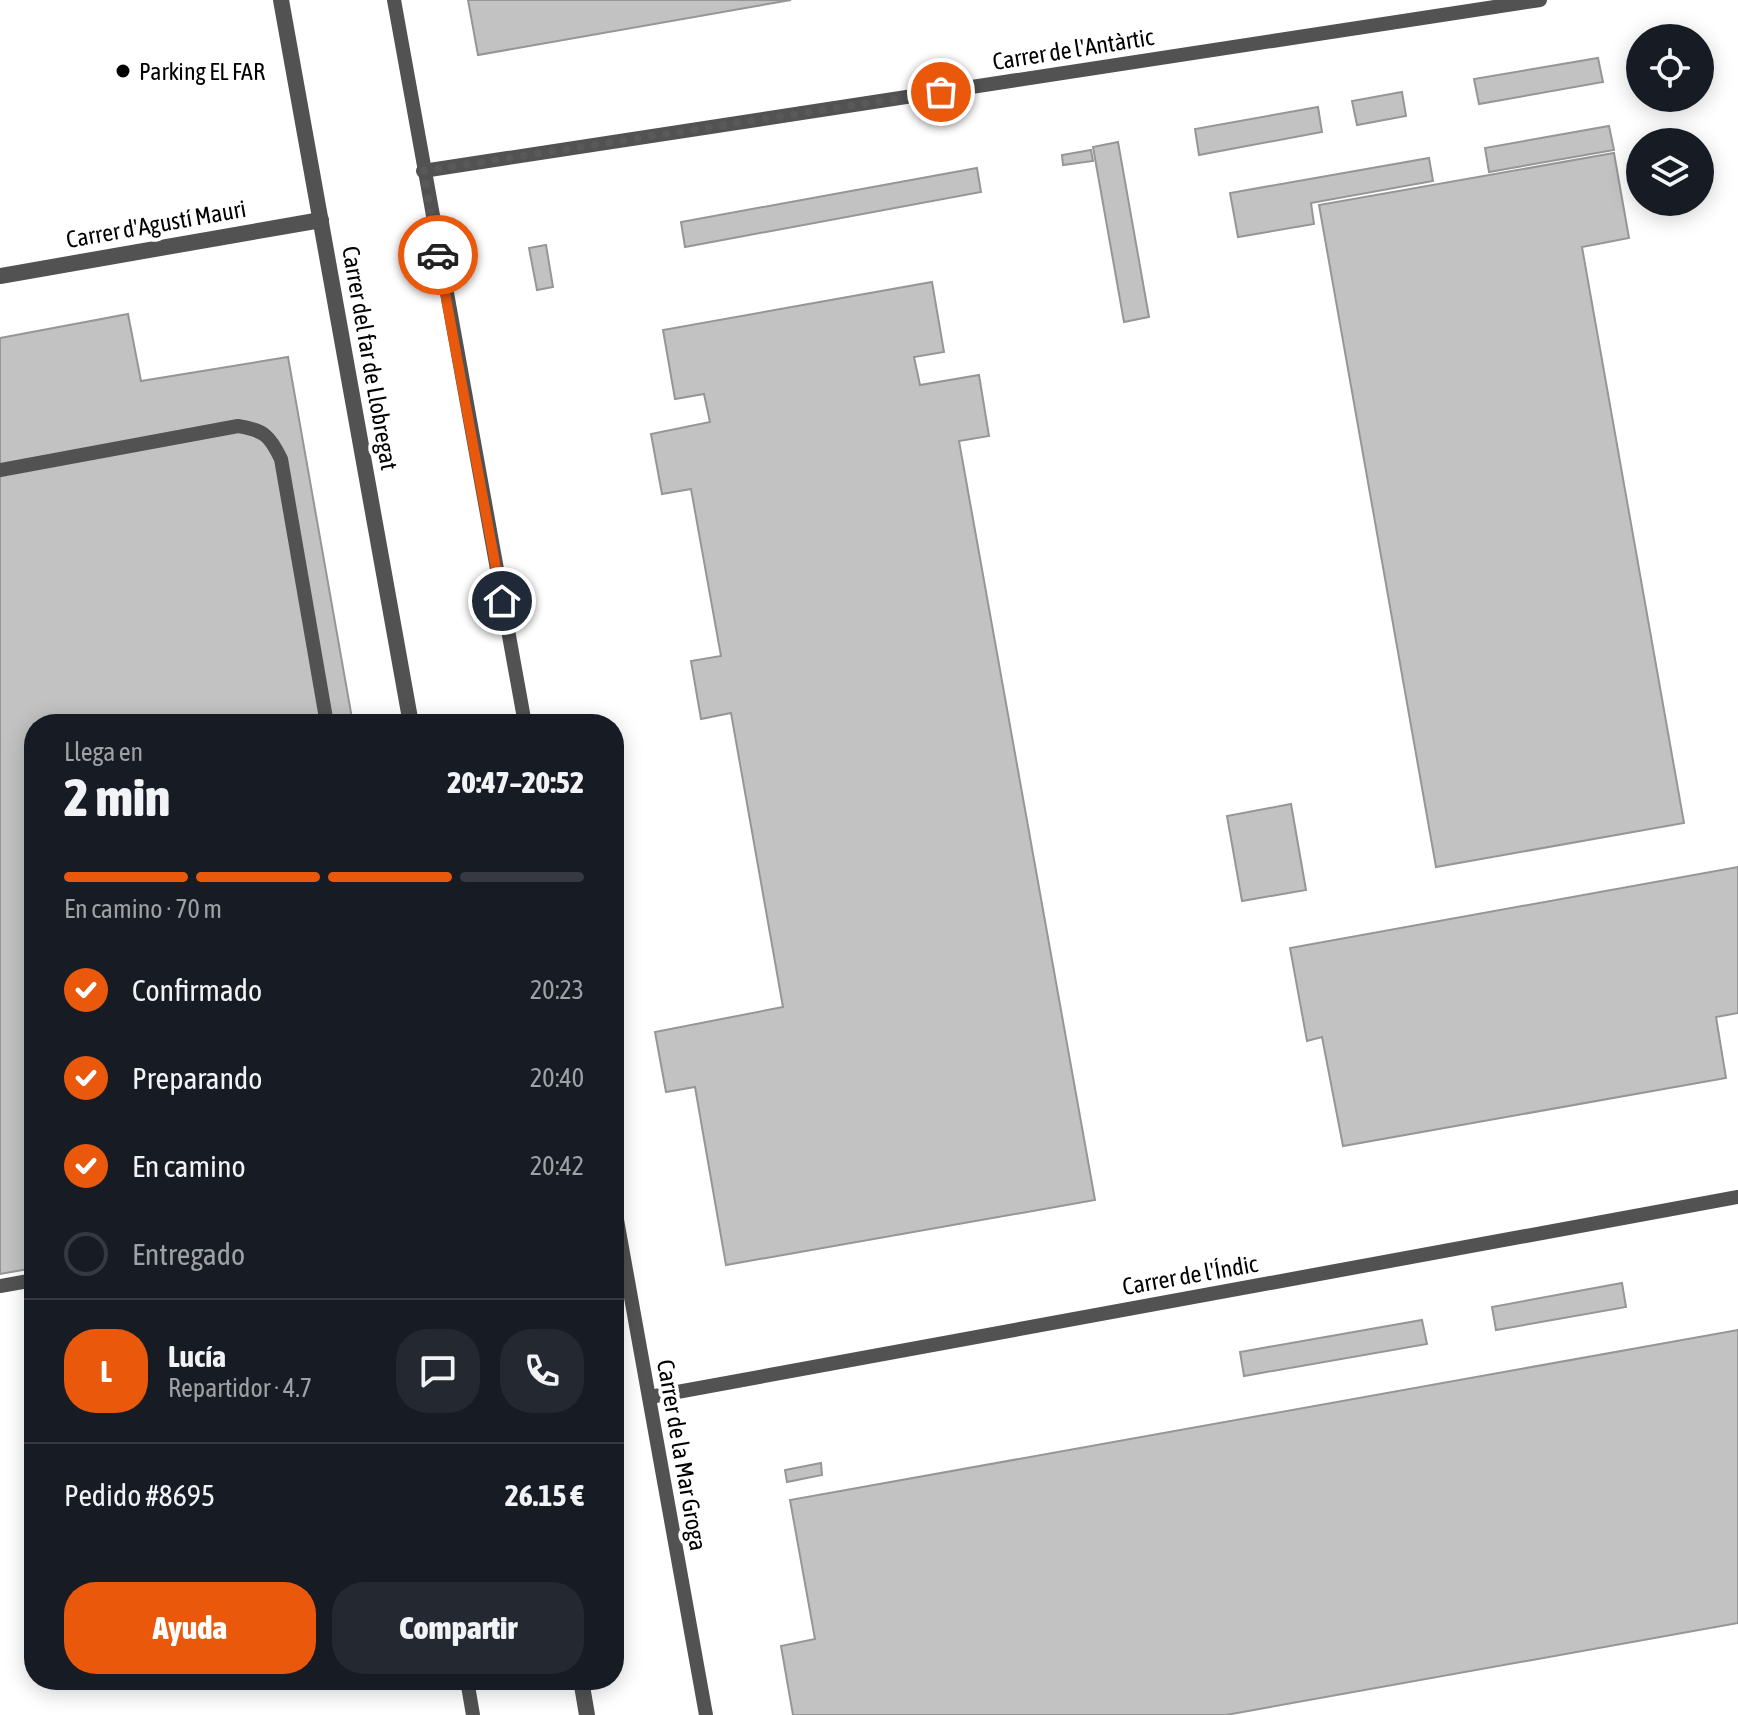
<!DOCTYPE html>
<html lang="es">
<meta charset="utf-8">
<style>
body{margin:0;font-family:"Asap Condensed",sans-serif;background:#242831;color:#f1f3f6;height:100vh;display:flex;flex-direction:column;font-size:30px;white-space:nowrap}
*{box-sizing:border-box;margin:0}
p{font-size:26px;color:#9ea1a6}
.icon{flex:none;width:44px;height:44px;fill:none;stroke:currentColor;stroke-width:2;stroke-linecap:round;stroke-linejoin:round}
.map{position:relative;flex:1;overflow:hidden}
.side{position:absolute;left:24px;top:714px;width:600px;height:976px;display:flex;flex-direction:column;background:#171b24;border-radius:32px;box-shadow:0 4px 20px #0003}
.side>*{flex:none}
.buttons{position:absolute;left:1626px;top:24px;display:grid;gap:16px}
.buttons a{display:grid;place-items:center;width:88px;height:88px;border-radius:50%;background:#171b24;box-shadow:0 4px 20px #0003;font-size:40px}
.pin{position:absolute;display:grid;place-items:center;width:68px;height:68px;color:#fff;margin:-34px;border:4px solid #fff;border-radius:50%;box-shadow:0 2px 8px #0007}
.courier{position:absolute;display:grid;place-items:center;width:80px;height:80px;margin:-40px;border:6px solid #ea580c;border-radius:50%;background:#fff;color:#222;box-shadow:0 2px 10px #0007}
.overview em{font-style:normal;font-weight:800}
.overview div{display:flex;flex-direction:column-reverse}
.overview{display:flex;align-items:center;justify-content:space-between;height:136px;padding:0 40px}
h1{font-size:52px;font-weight:800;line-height:60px}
.bar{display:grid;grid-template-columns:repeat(4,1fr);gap:12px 8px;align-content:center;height:96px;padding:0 40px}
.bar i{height:10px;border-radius:6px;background:#363941}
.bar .selected{background:#ea580c}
.bar p{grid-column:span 4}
.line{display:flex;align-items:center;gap:20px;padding:0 40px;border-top:2px solid #363941}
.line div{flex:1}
.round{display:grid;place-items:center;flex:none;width:84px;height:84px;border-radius:32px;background:#242831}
ol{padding:0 40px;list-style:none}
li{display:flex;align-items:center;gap:24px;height:88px}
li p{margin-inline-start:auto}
li .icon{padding:8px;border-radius:50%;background:#ea580c;color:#fff;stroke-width:4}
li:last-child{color:#9ea1a6}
li i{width:44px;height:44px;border:4px solid #363941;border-radius:50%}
.button{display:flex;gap:16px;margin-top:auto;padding:16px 40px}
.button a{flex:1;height:92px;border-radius:32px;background:#ea580c;color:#fff;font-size:32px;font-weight:800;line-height:92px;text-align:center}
.button a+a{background:#242831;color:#f1f3f6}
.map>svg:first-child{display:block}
.building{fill:#c2c2c2;stroke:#969696;stroke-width:2}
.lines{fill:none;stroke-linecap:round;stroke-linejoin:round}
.lane{stroke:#525252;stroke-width:14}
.street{stroke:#525252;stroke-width:16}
.done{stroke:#595959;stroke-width:8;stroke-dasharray:0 14.4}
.route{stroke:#ea580c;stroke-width:10}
.poi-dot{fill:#000;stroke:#fff;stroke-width:3}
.labels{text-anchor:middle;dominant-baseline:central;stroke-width:8;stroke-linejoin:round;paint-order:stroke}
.street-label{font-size:24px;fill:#000;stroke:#fff}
.poi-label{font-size:24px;fill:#000;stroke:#fff;text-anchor:start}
</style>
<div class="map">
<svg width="1738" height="1715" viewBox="0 0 1738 1715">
<rect width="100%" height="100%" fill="#fff"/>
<g class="building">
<path d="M468,0H791L478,55Z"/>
<path d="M1598,58L1603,82L1479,104L1474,79Z"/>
<path d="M1402,92L1406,116L1357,125L1352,101Z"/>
<path d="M1318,107L1322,132L1199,155L1195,129Z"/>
<path d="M1609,126L1614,150L1489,172L1485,148Z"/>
<path d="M1118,142L1149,317L1124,322L1093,147Z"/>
<path d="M1091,150L1093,161L1063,165L1062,155Z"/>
<path d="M1614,153L1629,238L1582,247L1684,823L1436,867L1319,205Z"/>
<path d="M1429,158L1433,181L1311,203L1314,224L1238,237L1230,193Z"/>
<path d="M977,168L981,192L685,247L681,222Z"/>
<path d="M546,245L553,287L537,290L529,248Z"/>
<path d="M932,282L944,352L914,357L920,385L979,375L989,436L959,441L1095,1200L726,1265L695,1087L666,1092L655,1032L783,1007L731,713L701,719L691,661L721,656L691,489L662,494L651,434L710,422L704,394L675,399L663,330Z"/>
<path d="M128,314L141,381L288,357L353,724H34V1268L0,1274V338Z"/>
<path d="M1291,804L1306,890L1242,901L1227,816Z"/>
<path d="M1738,867V1013L1716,1017L1726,1078L1343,1146L1322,1037L1307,1041L1290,948Z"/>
<path d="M1622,1283L1626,1307L1496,1330L1492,1307Z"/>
<path d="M1422,1320L1427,1344L1244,1376L1240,1352Z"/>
<path d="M1738,1330V1623L1226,1715H793L781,1646L815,1639L790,1500Z"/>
<path d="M821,1463L822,1475L787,1482L785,1470Z"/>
</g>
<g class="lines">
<g class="lane">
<path d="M394,0L525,724"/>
<path d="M423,171L1540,0"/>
<path d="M0,470L238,426C264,430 270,436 281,459L327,724"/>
<path d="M614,1203L706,1715"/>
<path d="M0,1286L34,1280"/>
<path d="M650,1397L1738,1197"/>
<path d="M467,1680L473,1715"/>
</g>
<g class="street">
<path d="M281,0L411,724"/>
<path d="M0,276L321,220"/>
<path d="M581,1680L587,1715"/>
</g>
</g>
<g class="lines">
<path class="done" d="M438,255L423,171L941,92"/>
<path class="route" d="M438,255L502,601"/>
</g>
<circle class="poi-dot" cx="123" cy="71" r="8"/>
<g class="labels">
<g class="street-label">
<text transform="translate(1073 49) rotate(-9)">Carrer de l'Antàrtic</text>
<text transform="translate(156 224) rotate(-10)">Carrer d'Agustí Mauri</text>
<text transform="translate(370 358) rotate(80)">Carrer del far de Llobregat</text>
<text transform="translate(1190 1275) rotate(-10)">Carrer de l'Índic</text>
<text transform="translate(682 1455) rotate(80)">Carrer de la Mar Groga</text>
</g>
<g class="poi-label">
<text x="139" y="71">Parking EL FAR</text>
</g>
</g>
</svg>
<div class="buttons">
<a><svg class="icon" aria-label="locate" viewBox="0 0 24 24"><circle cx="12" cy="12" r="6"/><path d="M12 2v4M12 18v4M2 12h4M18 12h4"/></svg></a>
<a><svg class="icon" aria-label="layers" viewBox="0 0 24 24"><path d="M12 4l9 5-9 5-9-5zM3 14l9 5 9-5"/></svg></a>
</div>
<div class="pin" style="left:941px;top:92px;background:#ea580c"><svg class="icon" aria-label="bag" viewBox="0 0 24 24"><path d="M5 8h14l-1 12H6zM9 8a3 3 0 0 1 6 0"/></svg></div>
<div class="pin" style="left:502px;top:601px;background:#1f2937"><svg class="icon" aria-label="home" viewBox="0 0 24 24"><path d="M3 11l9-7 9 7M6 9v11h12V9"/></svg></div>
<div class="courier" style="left:438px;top:255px"><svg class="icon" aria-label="car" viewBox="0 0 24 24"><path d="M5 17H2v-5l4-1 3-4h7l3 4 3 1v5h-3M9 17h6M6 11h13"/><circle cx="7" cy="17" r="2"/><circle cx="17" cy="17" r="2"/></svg></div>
<section class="side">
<div class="overview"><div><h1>2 min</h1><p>Llega en</p></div><em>20:47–20:52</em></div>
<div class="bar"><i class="selected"></i><i class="selected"></i><i class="selected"></i><i></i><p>En camino · 70 m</p></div>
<ol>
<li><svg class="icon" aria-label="check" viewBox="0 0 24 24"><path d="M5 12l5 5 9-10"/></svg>Confirmado<p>20:23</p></li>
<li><svg class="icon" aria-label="check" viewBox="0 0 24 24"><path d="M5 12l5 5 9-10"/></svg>Preparando<p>20:40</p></li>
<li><svg class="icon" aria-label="check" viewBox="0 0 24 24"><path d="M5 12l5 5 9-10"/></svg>En camino<p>20:42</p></li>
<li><i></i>Entregado</li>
</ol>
<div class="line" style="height:144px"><b class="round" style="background:#ea580c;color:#fff">L</b><div><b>Lucía</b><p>Repartidor · 4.7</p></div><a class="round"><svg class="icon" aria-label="chat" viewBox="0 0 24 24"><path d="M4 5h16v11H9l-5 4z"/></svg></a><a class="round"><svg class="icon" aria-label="phone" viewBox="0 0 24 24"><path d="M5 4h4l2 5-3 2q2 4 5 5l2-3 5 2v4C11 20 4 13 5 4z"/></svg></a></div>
<div class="line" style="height:104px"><div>Pedido #8695</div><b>26.15 €</b></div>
<div class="button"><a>Ayuda</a><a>Compartir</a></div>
</section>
</div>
